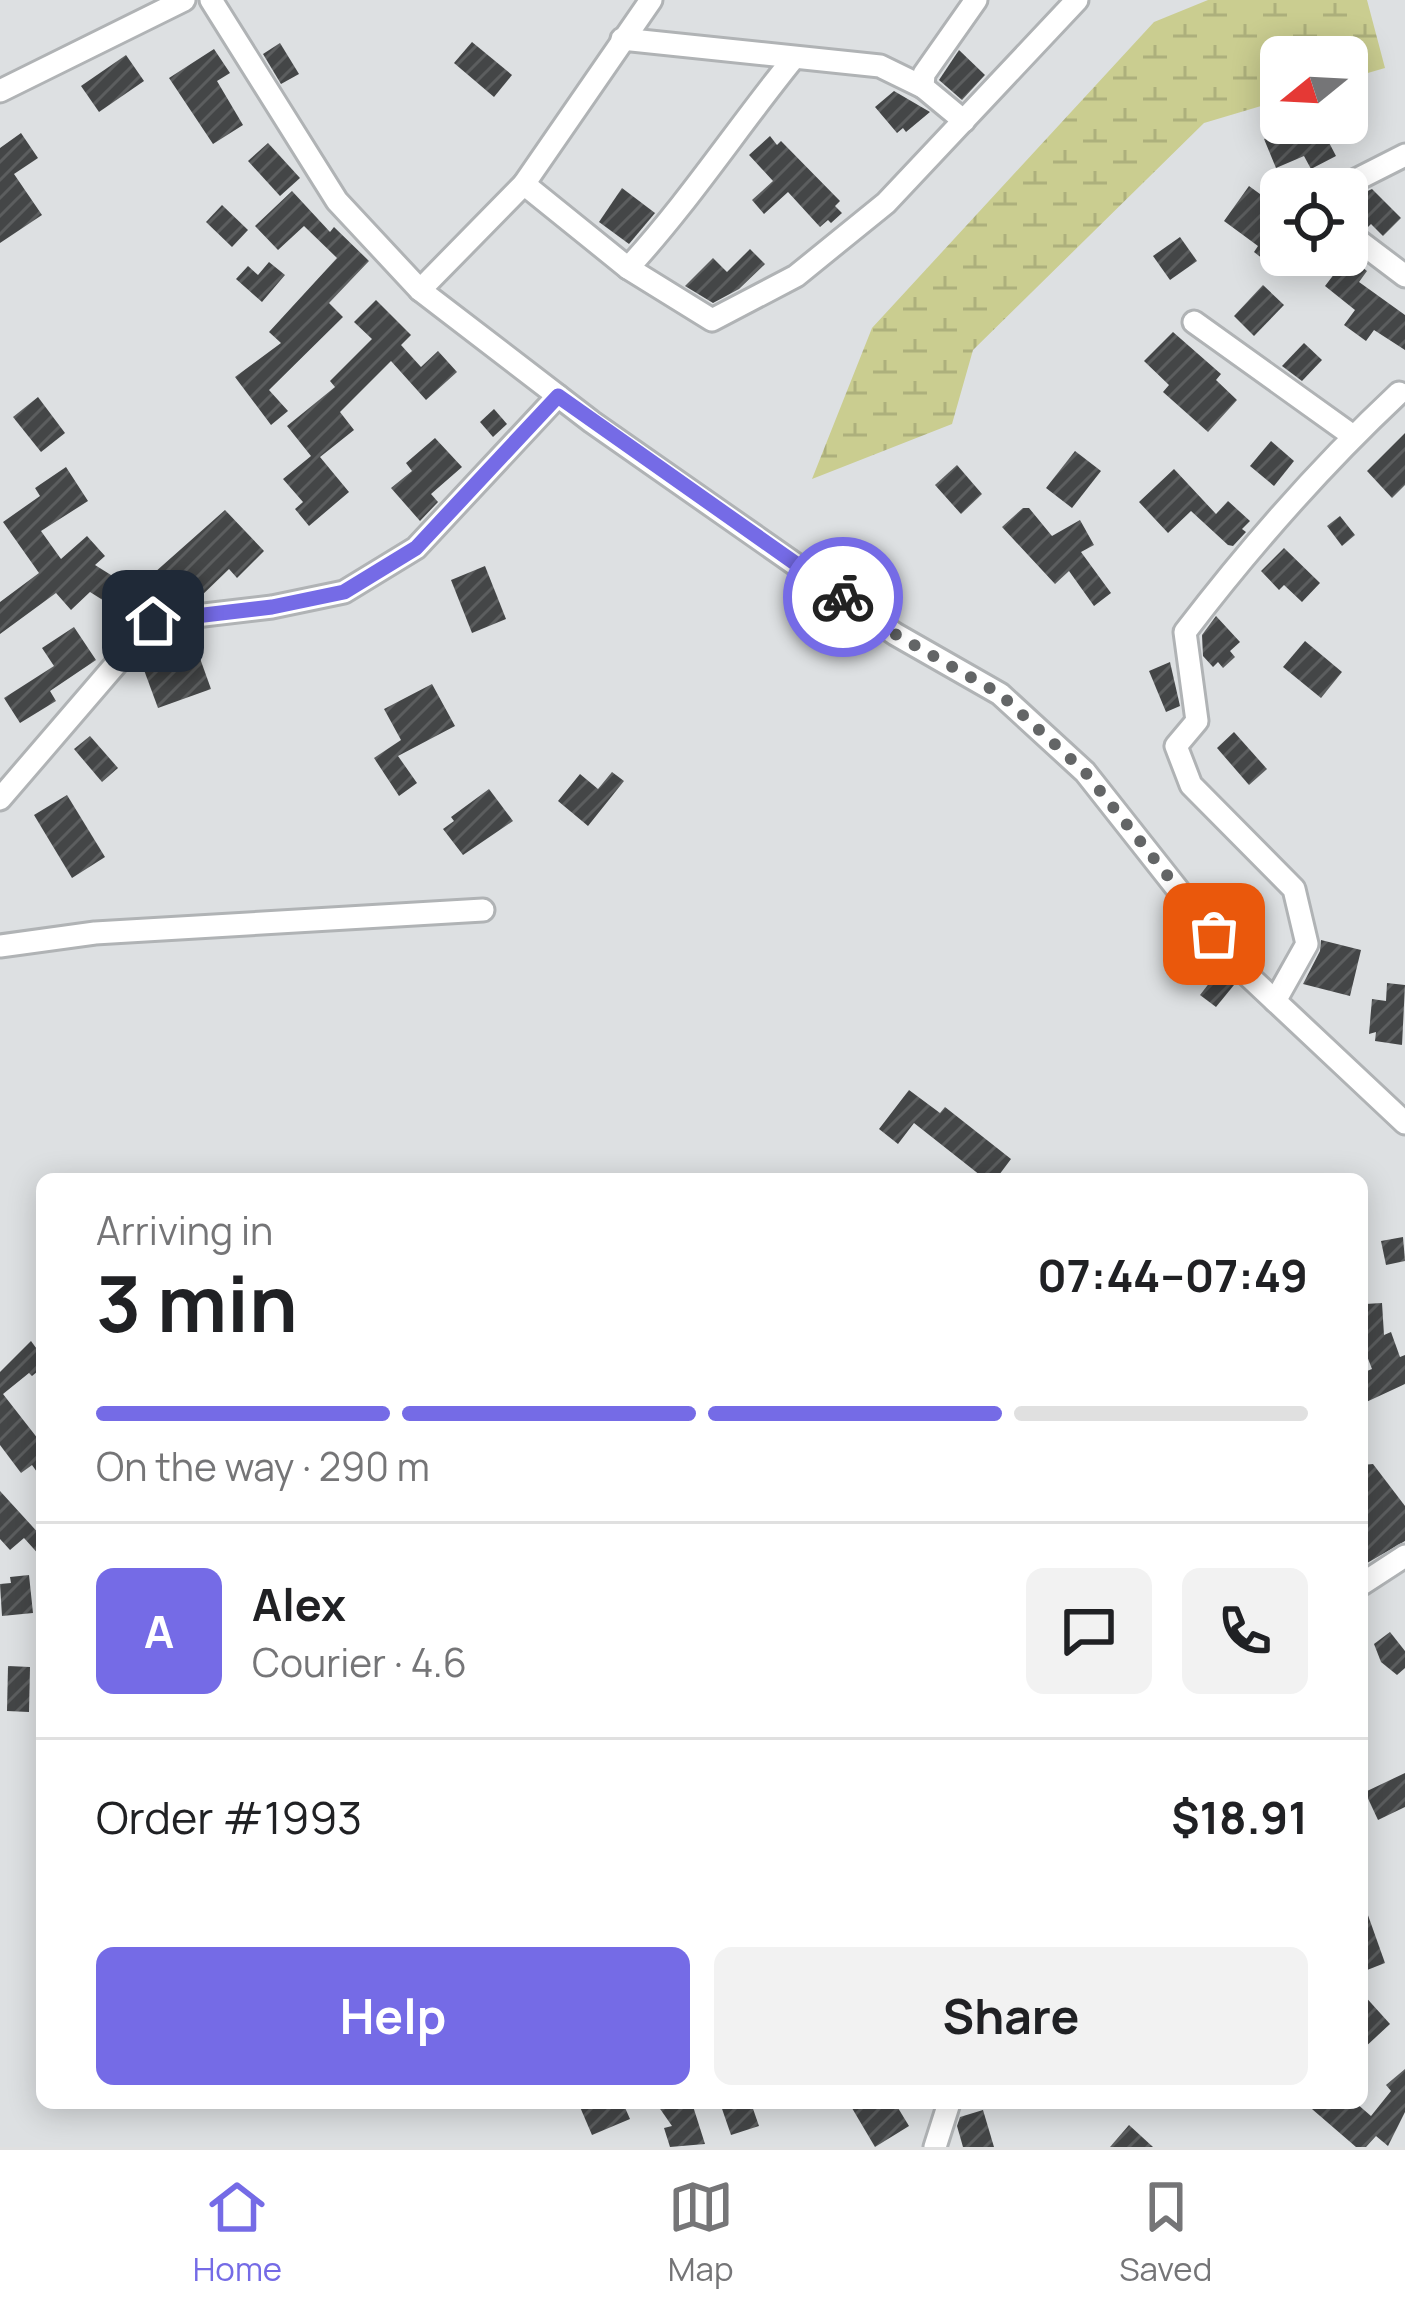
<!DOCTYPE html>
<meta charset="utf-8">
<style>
body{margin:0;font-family:Manrope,sans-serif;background:#f2f2f2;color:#202124;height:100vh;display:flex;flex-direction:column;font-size:45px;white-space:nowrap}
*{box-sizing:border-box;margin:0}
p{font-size:39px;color:#757577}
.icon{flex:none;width:66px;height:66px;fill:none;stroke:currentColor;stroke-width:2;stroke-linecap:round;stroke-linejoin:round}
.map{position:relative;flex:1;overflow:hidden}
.drawer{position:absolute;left:36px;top:1173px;width:1332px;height:936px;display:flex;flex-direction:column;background:#fff;border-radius:18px;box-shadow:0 6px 30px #0003}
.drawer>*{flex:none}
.needle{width:78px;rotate:252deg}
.fabs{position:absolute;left:1260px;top:36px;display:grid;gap:24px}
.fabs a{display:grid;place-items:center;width:108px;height:108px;border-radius:18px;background:#fff;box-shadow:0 6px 30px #0003;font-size:60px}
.pin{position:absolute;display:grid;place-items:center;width:102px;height:102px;color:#fff;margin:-51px;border-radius:24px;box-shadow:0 6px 18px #0006}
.courier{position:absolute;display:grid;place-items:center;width:120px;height:120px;margin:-60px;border:9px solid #756be6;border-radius:50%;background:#fff;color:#222;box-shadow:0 3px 15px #0007}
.headline em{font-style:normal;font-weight:700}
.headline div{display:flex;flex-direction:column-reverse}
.headline{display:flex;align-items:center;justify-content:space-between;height:204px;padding:0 60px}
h1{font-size:78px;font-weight:700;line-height:90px}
.bar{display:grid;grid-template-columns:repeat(4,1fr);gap:18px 12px;align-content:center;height:144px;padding:0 60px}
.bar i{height:15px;border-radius:9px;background:#e0e0e0}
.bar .on{background:#756be6}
.bar p{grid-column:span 4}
.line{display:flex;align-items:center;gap:30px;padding:0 60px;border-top:3px solid #e0e0e0}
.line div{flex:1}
.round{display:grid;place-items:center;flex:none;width:126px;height:126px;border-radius:18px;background:#f2f2f2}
.primary-button{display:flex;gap:24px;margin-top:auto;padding:24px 60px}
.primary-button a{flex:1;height:138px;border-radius:18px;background:#756be6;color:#fff;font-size:48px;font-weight:700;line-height:138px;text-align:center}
.primary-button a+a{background:#f2f2f2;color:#202124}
.tabs{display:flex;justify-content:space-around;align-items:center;height:168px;border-top:3px solid #e0e0e0;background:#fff;font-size:33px;color:#757577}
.tabs a{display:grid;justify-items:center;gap:6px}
.tabs .on{color:#756be6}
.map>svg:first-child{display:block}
.wetland{fill:url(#wetland-marsh)}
.building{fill:url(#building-hatch)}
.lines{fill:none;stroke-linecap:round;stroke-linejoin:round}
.minor-casing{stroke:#b0b3b5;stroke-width:27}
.minor{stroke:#fff;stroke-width:21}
.done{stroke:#636566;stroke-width:12;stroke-dasharray:0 21.6}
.route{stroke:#756be6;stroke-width:15}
</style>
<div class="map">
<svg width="1405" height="2147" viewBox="0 0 1405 2147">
<defs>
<pattern id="wetland-marsh" width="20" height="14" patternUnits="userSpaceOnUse" patternTransform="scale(3)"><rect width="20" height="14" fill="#cacd90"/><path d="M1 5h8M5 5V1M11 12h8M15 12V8" fill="none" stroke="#adb07c"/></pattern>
<pattern id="building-hatch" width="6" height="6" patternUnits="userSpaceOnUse" patternTransform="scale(3)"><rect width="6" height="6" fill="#444647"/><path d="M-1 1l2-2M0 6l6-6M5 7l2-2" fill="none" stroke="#5c5e5f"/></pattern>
</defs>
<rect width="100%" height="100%" fill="#dde0e2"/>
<path class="wetland" d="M1208,0H1367L1385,68L1347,79V57H1281V100L1204,123L973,350L952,424L812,479L872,328L1154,22Z"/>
<g class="building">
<path d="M472,42L512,75L494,97L454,63Z"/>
<path d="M280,43L299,74L281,84L263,54Z"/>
<path d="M214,49L230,73L217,81L243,125L213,144L169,78Z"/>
<path d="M959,50L985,75L962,100L939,80Z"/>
<path d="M126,55L144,81L99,112L81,86Z"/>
<path d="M894,91L930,112L906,132L903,128L897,133L875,107Z"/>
<path d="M1290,128L1296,142L1322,129L1336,156L1311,169L1304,156L1276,168L1264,139Z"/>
<path d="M21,133L38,158L14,174L42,215L0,243V148Z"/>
<path d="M770,136L777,145L781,141L840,201L835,206L842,213L831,223L828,220L820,227L788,192L764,214L752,200L773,181L749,155Z"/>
<path d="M268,143L300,178L280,196L248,161Z"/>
<path d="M1249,186L1275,205L1263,222L1281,236V255H1295L1281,273L1254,252L1258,246L1224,221Z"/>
<path d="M622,188L655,213L629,244L599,222Z"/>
<path d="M1372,189L1401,218L1383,236L1371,224L1367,228L1347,211L1361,194Z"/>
<path d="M292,191L330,232L334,227L369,261L329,303L343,317L269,390L288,411L271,425L235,377L281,343L269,332L337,258L304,226L278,250L255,226Z"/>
<path d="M222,205L248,230L232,247L206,222Z"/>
<path d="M1180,237L1197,261L1170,280L1153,256Z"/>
<path d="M750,249L765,264L739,289L713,303L685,286L713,258L727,272Z"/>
<path d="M1348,256L1367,271L1359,282L1405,315V350L1374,330L1366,341L1344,325L1355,310L1325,286Z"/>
<path d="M269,262L285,275L262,302L236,279L248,266L258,275Z"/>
<path d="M1263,285L1284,305L1254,336L1234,316Z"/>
<path d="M376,300L411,335L401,345L421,367L438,351L457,372L426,400L391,361L340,412L354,430L320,457L349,492L309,526L295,509L303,502L283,479L311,456L287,426L335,387L330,381L372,339L354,322Z"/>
<path d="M1173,332L1221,374L1216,380L1237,400L1208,432L1163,392L1169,385L1144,361Z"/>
<path d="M1304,343L1322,360L1302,381L1282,366Z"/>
<path d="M38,397L65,433L41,452L13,417Z"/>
<path d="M494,409L507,424L493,437L480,422Z"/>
<path d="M1405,433V485L1392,498L1367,471Z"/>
<path d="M435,438L462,467L431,494L438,502L420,521L391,488L412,471L406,463Z"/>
<path d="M1271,441L1294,461L1274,486L1250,466Z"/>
<path d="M1075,451L1101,471L1072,508L1046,488Z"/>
<path d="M957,465L982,494L961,514L935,485Z"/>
<path d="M66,467L88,501L41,531L61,559L87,536L105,556L95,565L146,597L133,619L90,592L71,610L56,593L0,634V602L39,573L3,522L40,496L35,488Z"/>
<path d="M1174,469L1216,514L1228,501L1250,521L1242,529L1246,532L1233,546L1228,545L1191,511L1168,533L1139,502Z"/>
<path d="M1023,508H1029L1052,536L1080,520L1094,545L1081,552L1111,593L1094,606L1069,571L1055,584L1002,527Z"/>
<path d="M225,510L264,551L237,578L229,569L196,601L182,602L154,573Z"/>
<path d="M1340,516L1355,535L1342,546L1327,526Z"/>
<path d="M1284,548L1320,583L1302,602L1284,585L1279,590L1261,571Z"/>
<path d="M485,566L506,619L472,633L451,580Z"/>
<path d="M1216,616L1240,642L1230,651L1235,657L1223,668L1218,662L1213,667L1203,656L1202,635Z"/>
<path d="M74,627L96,660L50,691L56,701L20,723L4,698L54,666L42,648Z"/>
<path d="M1305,641L1342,672L1321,698L1283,667Z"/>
<path d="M197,650L211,689L158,708L144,670Z"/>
<path d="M1170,662L1180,706L1166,712L1149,671Z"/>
<path d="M432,684L455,726L398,756L417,783L399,796L374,758L401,740L384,709Z"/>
<path d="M1234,732L1267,769L1249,785L1217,748Z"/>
<path d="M90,736L118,768L102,782L74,749Z"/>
<path d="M612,772L624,781L588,826L558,801L580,774L598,789Z"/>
<path d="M489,789L513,821L463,855L443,829L454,821L451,817Z"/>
<path d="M67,795L105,857L72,878L34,815Z"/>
<path d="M1321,940L1361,950L1350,996L1303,984L1320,951Z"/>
<path d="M1218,972L1234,985L1216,1007L1200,995Z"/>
<path d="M1387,983L1405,985L1402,1045L1375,1041L1376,1032L1369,1034L1372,999L1386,1001Z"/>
<path d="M909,1090L940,1113L945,1107L1011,1159L996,1179H985L914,1123L898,1144L879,1129Z"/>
<path d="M1403,1237L1405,1261L1386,1265L1381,1241Z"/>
<path d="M1382,1303L1384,1335L1391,1332L1400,1357L1405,1355V1384L1362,1404V1373L1372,1369L1362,1343L1366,1342L1365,1304Z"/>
<path d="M31,1341L42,1356V1368L32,1376L29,1373L3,1394L42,1444V1479L32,1465L21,1473L0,1445V1372Z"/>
<path d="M1373,1464L1405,1506V1541L1362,1566V1465Z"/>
<path d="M0,1491L42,1537V1558L24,1538L10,1550L0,1539Z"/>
<path d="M29,1575L33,1613L2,1616L0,1584L11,1583L10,1577Z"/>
<path d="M1390,1632L1405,1651V1668L1397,1675L1381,1662L1374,1644Z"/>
<path d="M8,1666L30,1667L29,1712L7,1711Z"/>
<path d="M1405,1773V1807L1378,1820L1365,1792Z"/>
<path d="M1364,1904L1385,1963L1362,1972V1905Z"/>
<path d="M1362,1993L1390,2024L1362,2050Z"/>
<path d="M1405,2069V2112L1388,2146L1376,2136L1366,2147H1356L1305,2103H1356L1371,2116L1391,2091L1386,2085Z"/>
<path d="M589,2103H623L630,2119L592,2135L580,2107Z"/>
<path d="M656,2103H692L705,2144L670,2147L664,2128L672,2126Z"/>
<path d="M720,2103H751L759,2126L731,2135Z"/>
<path d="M849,2103H895L909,2126L875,2147Z"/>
<path d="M983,2110L994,2147H963L957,2126L960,2117Z"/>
<path d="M1129,2125L1153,2147H1110Z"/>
</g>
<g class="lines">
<g class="minor-casing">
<g id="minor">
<path d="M211,0L337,201L420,290L592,422L895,634L1000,694L1085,772L1239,967L1405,1123"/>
<path d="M622,39L880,66L923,87"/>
<path d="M0,91L184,0"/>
<path d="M964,121L923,87L924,74L976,0"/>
<path d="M524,184L651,0"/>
<path d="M1338,189L1405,155"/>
<path d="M1347,232L1405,276"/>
<path d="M628,268C688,203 737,128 793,59"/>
<path d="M420,290L524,184L628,268L712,320L796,276L886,203L1077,0"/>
<path d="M1194,322L1353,436"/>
<path d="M0,799L153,621L272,607L344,592L416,548L558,396"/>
<path d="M0,946L95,933L483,910"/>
<path d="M1275,1001L1307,944L1294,889L1191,785L1176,746L1197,721L1185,632C1250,547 1321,466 1399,393"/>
<path d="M1362,1584L1405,1556"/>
<path d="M935,2147L949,2103"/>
</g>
</g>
<use href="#minor" class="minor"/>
</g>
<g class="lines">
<path class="done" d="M843,597L895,634L1000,694L1085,772L1214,934"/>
<path class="route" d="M153,621L272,607L344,592L416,548L558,396L843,597"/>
</g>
</svg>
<div class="fabs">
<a><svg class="needle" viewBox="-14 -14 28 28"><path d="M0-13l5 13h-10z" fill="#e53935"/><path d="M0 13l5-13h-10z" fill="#757577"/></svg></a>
<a><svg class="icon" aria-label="locate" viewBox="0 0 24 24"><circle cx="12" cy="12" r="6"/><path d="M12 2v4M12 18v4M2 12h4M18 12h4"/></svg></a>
</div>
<div class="pin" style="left:1214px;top:934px;background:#ea580c"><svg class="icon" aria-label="bag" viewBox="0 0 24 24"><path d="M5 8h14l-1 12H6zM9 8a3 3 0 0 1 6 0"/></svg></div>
<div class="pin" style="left:153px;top:621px;background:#1f2937"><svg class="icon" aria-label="home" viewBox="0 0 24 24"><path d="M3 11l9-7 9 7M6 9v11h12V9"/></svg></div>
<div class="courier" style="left:843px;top:597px"><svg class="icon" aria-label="bike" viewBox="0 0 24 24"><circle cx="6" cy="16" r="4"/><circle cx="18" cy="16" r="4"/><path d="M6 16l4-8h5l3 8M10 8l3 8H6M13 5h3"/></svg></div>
<section class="drawer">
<div class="headline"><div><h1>3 min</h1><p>Arriving in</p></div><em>07:44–07:49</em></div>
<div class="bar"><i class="on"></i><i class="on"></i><i class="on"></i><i></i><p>On the way · 290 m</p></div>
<div class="line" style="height:216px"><b class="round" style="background:#756be6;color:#fff">A</b><div><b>Alex</b><p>Courier · 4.6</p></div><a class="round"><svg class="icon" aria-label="chat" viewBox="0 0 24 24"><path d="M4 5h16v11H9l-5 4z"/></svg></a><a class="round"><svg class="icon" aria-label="phone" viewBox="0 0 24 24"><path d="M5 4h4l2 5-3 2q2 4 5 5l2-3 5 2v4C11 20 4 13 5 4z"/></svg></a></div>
<div class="line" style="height:156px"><div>Order #1993</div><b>$18.91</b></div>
<div class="primary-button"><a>Help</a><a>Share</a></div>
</section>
</div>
<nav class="tabs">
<a class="on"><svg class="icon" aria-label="home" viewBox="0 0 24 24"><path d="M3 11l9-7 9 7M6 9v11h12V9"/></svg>Home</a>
<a><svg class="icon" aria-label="map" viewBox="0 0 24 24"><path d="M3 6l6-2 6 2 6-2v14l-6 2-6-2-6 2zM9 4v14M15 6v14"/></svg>Map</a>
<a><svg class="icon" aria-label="saved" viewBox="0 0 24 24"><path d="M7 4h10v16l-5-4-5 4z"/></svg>Saved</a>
</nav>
